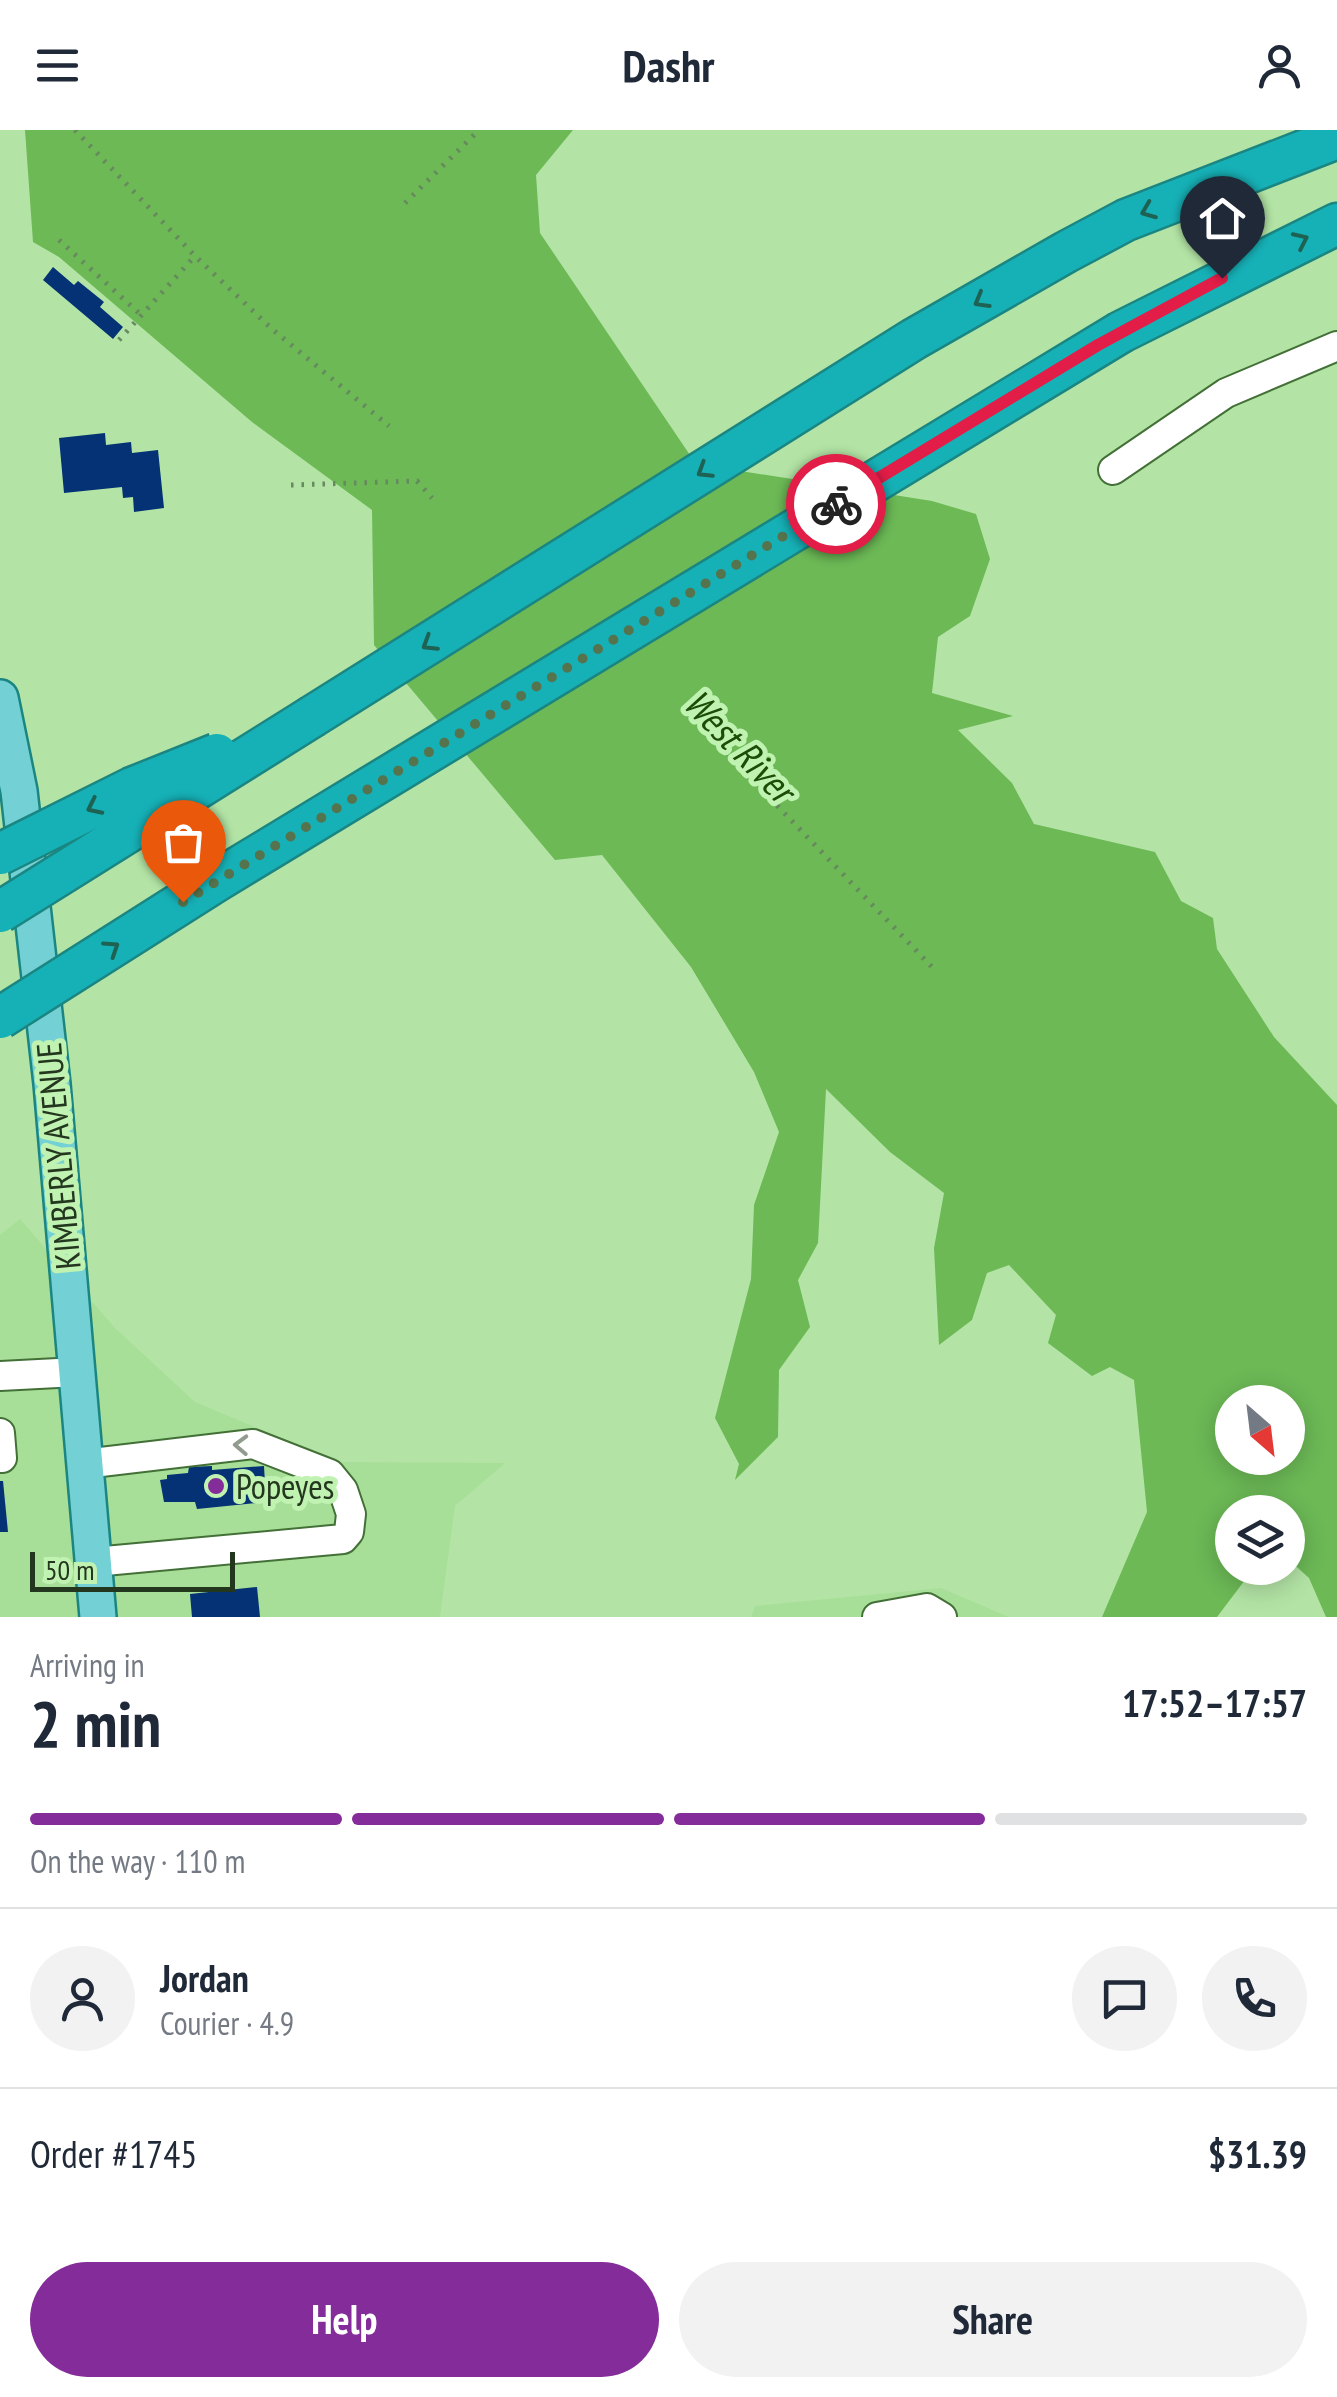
<!DOCTYPE html>
<meta charset="utf-8">
<style>
body{margin:0;font-family:"PT Sans Narrow",sans-serif;background:#f2f2f3;color:#1f2937;height:100vh;display:flex;flex-direction:column;font-size:38px;white-space:nowrap}
*{box-sizing:border-box;margin:0}
p{font-size:32px;color:#747a83}
.icon{flex:none;width:55px;height:55px;fill:none;stroke:currentColor;stroke-width:2;stroke-linecap:round;stroke-linejoin:round}
.map{position:relative;height:1487px;overflow:hidden}
.drawer{display:flex;flex-direction:column;background:#fff;flex:1}
.drawer>*{flex:none}
.needle{width:65px;rotate:152deg}
.buttons{position:absolute;left:1215px;top:1255px;display:grid;gap:20px}
.buttons a{display:grid;place-items:center;width:90px;height:90px;border-radius:50%;background:#fff;box-shadow:0 5px 25px #0003;font-size:50px}
.scale{position:absolute;left:30px;bottom:25px;width:205px;box-sizing:border-box;padding-left:10px;border:5px solid #23371e;border-top:0;font-size:28px;line-height:35px;white-space:nowrap;color:#23371e;-webkit-text-stroke:8px #c0f2b2;paint-order:stroke}
.pin{position:absolute;display:grid;place-items:center;width:85px;height:85px;color:#fff;margin:-102px -42px;border-radius:50% 50% 50% 0;rotate:-45deg;box-shadow:0 0 10px #0007}
.pin .icon{rotate:45deg}
.courier{position:absolute;display:grid;place-items:center;width:100px;height:100px;margin:-50px;border:8px solid #e11d48;border-radius:50%;background:#fff;color:#222;box-shadow:0 2px 12px #0007}
.headline em{font-style:normal;font-weight:700}
.headline div{display:flex;flex-direction:column-reverse}
.headline{display:flex;align-items:center;justify-content:space-between;height:170px;padding:0 30px}
h1{font-size:65px;font-weight:700;line-height:75px}
.bar{display:grid;grid-template-columns:repeat(4,1fr);gap:15px 10px;align-content:center;height:120px;padding:0 30px}
.bar i{height:12px;border-radius:8px;background:#e0e1e3}
.bar .current{background:#842c99}
.bar p{grid-column:span 4}
.line{display:flex;align-items:center;gap:25px;padding:0 30px;border-top:2px solid #e0e1e3}
.line div{flex:1}
.round{display:grid;place-items:center;flex:none;width:105px;height:105px;border-radius:52px;background:#f2f2f3}
.button{display:flex;gap:20px;margin-top:auto;padding:20px 30px}
.button a{flex:1;height:115px;border-radius:60px;background:#842c99;color:#fff;font-size:40px;font-weight:700;line-height:115px;text-align:center}
.button a+a{background:#f2f2f3;color:#1f2937}
header{display:flex;justify-content:space-between;align-items:center;height:130px;padding:0 30px;background:#fff;font-size:45px;font-weight:700}
.map>svg:first-child{display:block}
.built{fill:#a7de98}
.water{fill:#6cb956;fill-rule:evenodd}
.building{fill:#043275}
.lines{fill:none;stroke-linecap:round;stroke-linejoin:round}
.minor-casing{stroke:#437037;stroke-width:32}
.major-casing{stroke:#1b8681;stroke-width:40}
.highway-casing{stroke:#1b8681;stroke-width:45}
.path{stroke:#67895e;stroke-width:5;stroke-dasharray:2.5 8;stroke-linecap:butt}
.minor{stroke:#fff;stroke-width:28}
.major{stroke:#73d0d4;stroke-width:35}
.highway{stroke:#16b1b7;stroke-width:40}
.highway-bridge-casing{stroke:#1b8681;stroke-width:45;stroke-linecap:butt}
.highway-bridge{stroke:#16b1b7;stroke-width:40}
.oneway{stroke:#1e6254}
.oneway2{stroke:#919b8e}
.done{stroke:#55744d;stroke-width:10;stroke-dasharray:0 18}
.route{stroke:#e11d48;stroke-width:12}
.poi-dot{fill:#842c99;stroke:#c0f2b2;stroke-width:4}
.labels{text-anchor:middle;dominant-baseline:central;stroke-width:10;stroke-linejoin:round;paint-order:stroke}
.street-label{font-size:35px;fill:#23371e;stroke:#c0f2b2}
.poi-label{font-size:35px;fill:#23371e;stroke:#c0f2b2;text-anchor:start}
.water-label{font-size:38px;font-style:italic;fill:#1b4d07;stroke:#c0f2b2}
</style>
<header><svg class="icon" aria-label="menu" viewBox="0 0 24 24"><path d="M4 6h16M4 12h16M4 18h16"/></svg>Dashr<svg class="icon" aria-label="person" viewBox="0 0 24 24"><circle cx="12" cy="8" r="4"/><path d="M4 21q1-7 8-7t8 7"/></svg></header>
<div class="map">
<svg width="1337" height="1487" viewBox="0 0 1337 1487">
<rect width="100%" height="100%" fill="#b3e4a5"/>
<g class="built">
<path d="M20,1089L115,1198L195,1272L339,1332L505,1333L455,1376L440,1487H0V1105Z"/>
<path d="M941,1458L1009,1487H751L755,1476Z"/>
</g>
<path class="water" d="M25,0H573L536,45L540,103L696,334L932,371L976,384L990,429L970,486L938,507L932,563L1013,586L958,600L1012,653L1034,694L1155,722L1181,771L1213,788L1217,819L1274,907L1337,975V1487H1326L1309,1448L1288,1429V1382H1232V1438H1254L1217,1487H1102L1147,1382L1134,1250L1110,1237L1092,1246L1048,1213L1056,1185L1009,1135L987,1143L972,1190L939,1215L934,1118L944,1063L890,1022L826,959L818,1113L798,1150L810,1197L779,1240L778,1307L735,1350L739,1334L715,1288L751,1149L754,1075L779,1002L754,942L691,837L602,725L555,730L374,515L372,380L252,292L59,127L33,112ZM1232,1272H1288V1328H1232Z"/>
<g class="building">
<path d="M53,137L74,155L78,151L104,172L100,177L123,197L113,209L43,150Z"/>
<path d="M105,303L106,315L131,312L132,323L158,320L164,378L134,382L133,367L123,368L122,357L64,363L59,308Z"/>
<path d="M212,1336V1340L264,1336L266,1372L197,1379L195,1372H164L160,1350L167,1349V1345L188,1343L189,1337Z"/>
<path d="M0,1351H3L8,1402H0Z"/>
<path d="M257,1457L260,1487H192L190,1464Z"/>
</g>
<g class="lines">
<g class="minor-casing">
<g id="minor">
<path d="M1113,340L1226,263L1337,216"/>
<path d="M0,1246L77,1242"/>
<path d="M0,1303L2,1328"/>
<path d="M84,1334L253,1314L330,1344L343,1360L351,1384L349,1402L343,1409L94,1432"/>
<path d="M877,1487L927,1478L942,1487"/>
</g>
</g>
<g class="major-casing">
<path id="major" d="M0,568L19,661L52,954L98,1487"/>
</g>
<g class="highway-casing">
<g id="highway">
<path d="M1121,202L1337,94"/>
<path d="M313,586L914,209L1066,122L1126,90L1337,8"/>
</g>
</g>
<g class="path">
<path d="M75,0L195,126L272,199L389,296"/>
<path d="M405,73L479,0"/>
<path d="M59,110L141,185"/>
<path d="M119,210L195,126"/>
<path d="M291,355L417,351L432,368"/>
<path d="M719,615L932,837"/>
</g>
<use href="#minor" class="minor"/>
<use href="#major" class="major"/>
<use href="#highway" class="highway"/>
<g class="highway-bridge-casing">
<g id="highway-bridge">
<path d="M0,724L132,658L217,624"/>
<path d="M0,782L313,586"/>
<path d="M0,888L216,751L1121,202"/>
</g>
</g>
<use href="#highway-bridge" class="highway-bridge"/>
</g>
<defs><path id="oneway-chevron" d="M-2-3.5L2.5 0L-2 3.5" fill="none" stroke-width="1.6" stroke-linecap="round" stroke-linejoin="round" transform="scale(2.5)"/></defs>
<g class="oneway">
<use href="#oneway-chevron" transform="translate(1148 81) rotate(158)"/>
<use href="#oneway-chevron" transform="translate(1301 110) rotate(-25)"/>
<use href="#oneway-chevron" transform="translate(981 171) rotate(150)"/>
<use href="#oneway-chevron" transform="translate(704 341) rotate(148)"/>
<use href="#oneway-chevron" transform="translate(429 514) rotate(148)"/>
<use href="#oneway-chevron" transform="translate(94 677) rotate(154)"/>
<use href="#oneway-chevron" transform="translate(112 818) rotate(-33)"/>
</g>
<use class="oneway2" href="#oneway-chevron" transform="translate(241 1315) rotate(-178)"/>
<g class="lines">
<path class="done" d="M183,772L836,374"/>
<path class="route" d="M836,374L1098,215L1222,148"/>
</g>
<circle class="poi-dot" cx="216" cy="1356" r="10"/>
<g class="labels">
<g class="street-label">
<text transform="translate(58 1026) rotate(-95)">KIMBERLY AVENUE</text>
</g>
<g class="poi-label">
<text x="236" y="1356">Popeyes</text>
</g>
<g class="water-label">
<text transform="translate(740 615) rotate(46)">West River</text>
</g>
</g>
</svg>
<div class="buttons">
<a><svg class="needle" viewBox="-14 -14 28 28"><path d="M0-13l5 13h-10z" fill="#e53935"/><path d="M0 13l5-13h-10z" fill="#747a83"/></svg></a>
<a><svg class="icon" aria-label="layers" viewBox="0 0 24 24"><path d="M12 4l9 5-9 5-9-5zM3 14l9 5 9-5"/></svg></a>
</div>
<div class="scale">50 m</div>
<div class="pin" style="left:183px;top:772px;background:#ea580c"><svg class="icon" aria-label="bag" viewBox="0 0 24 24"><path d="M5 8h14l-1 12H6zM9 8a3 3 0 0 1 6 0"/></svg></div>
<div class="pin" style="left:1222px;top:148px;background:#1f2937"><svg class="icon" aria-label="home" viewBox="0 0 24 24"><path d="M3 11l9-7 9 7M6 9v11h12V9"/></svg></div>
<div class="courier" style="left:836px;top:374px"><svg class="icon" aria-label="bike" viewBox="0 0 24 24"><circle cx="6" cy="16" r="4"/><circle cx="18" cy="16" r="4"/><path d="M6 16l4-8h5l3 8M10 8l3 8H6M13 5h3"/></svg></div>
</div>
<section class="drawer">
<div class="headline"><div><h1>2 min</h1><p>Arriving in</p></div><em>17:52–17:57</em></div>
<div class="bar"><i class="current"></i><i class="current"></i><i class="current"></i><i></i><p>On the way · 110 m</p></div>
<div class="line" style="height:180px"><a class="round"><svg class="icon" aria-label="person" viewBox="0 0 24 24"><circle cx="12" cy="8" r="4"/><path d="M4 21q1-7 8-7t8 7"/></svg></a><div><b>Jordan</b><p>Courier · 4.9</p></div><a class="round"><svg class="icon" aria-label="chat" viewBox="0 0 24 24"><path d="M4 5h16v11H9l-5 4z"/></svg></a><a class="round"><svg class="icon" aria-label="phone" viewBox="0 0 24 24"><path d="M5 4h4l2 5-3 2q2 4 5 5l2-3 5 2v4C11 20 4 13 5 4z"/></svg></a></div>
<div class="line" style="height:130px"><div>Order #1745</div><b>$31.39</b></div>
<div class="button"><a>Help</a><a>Share</a></div>
</section>
